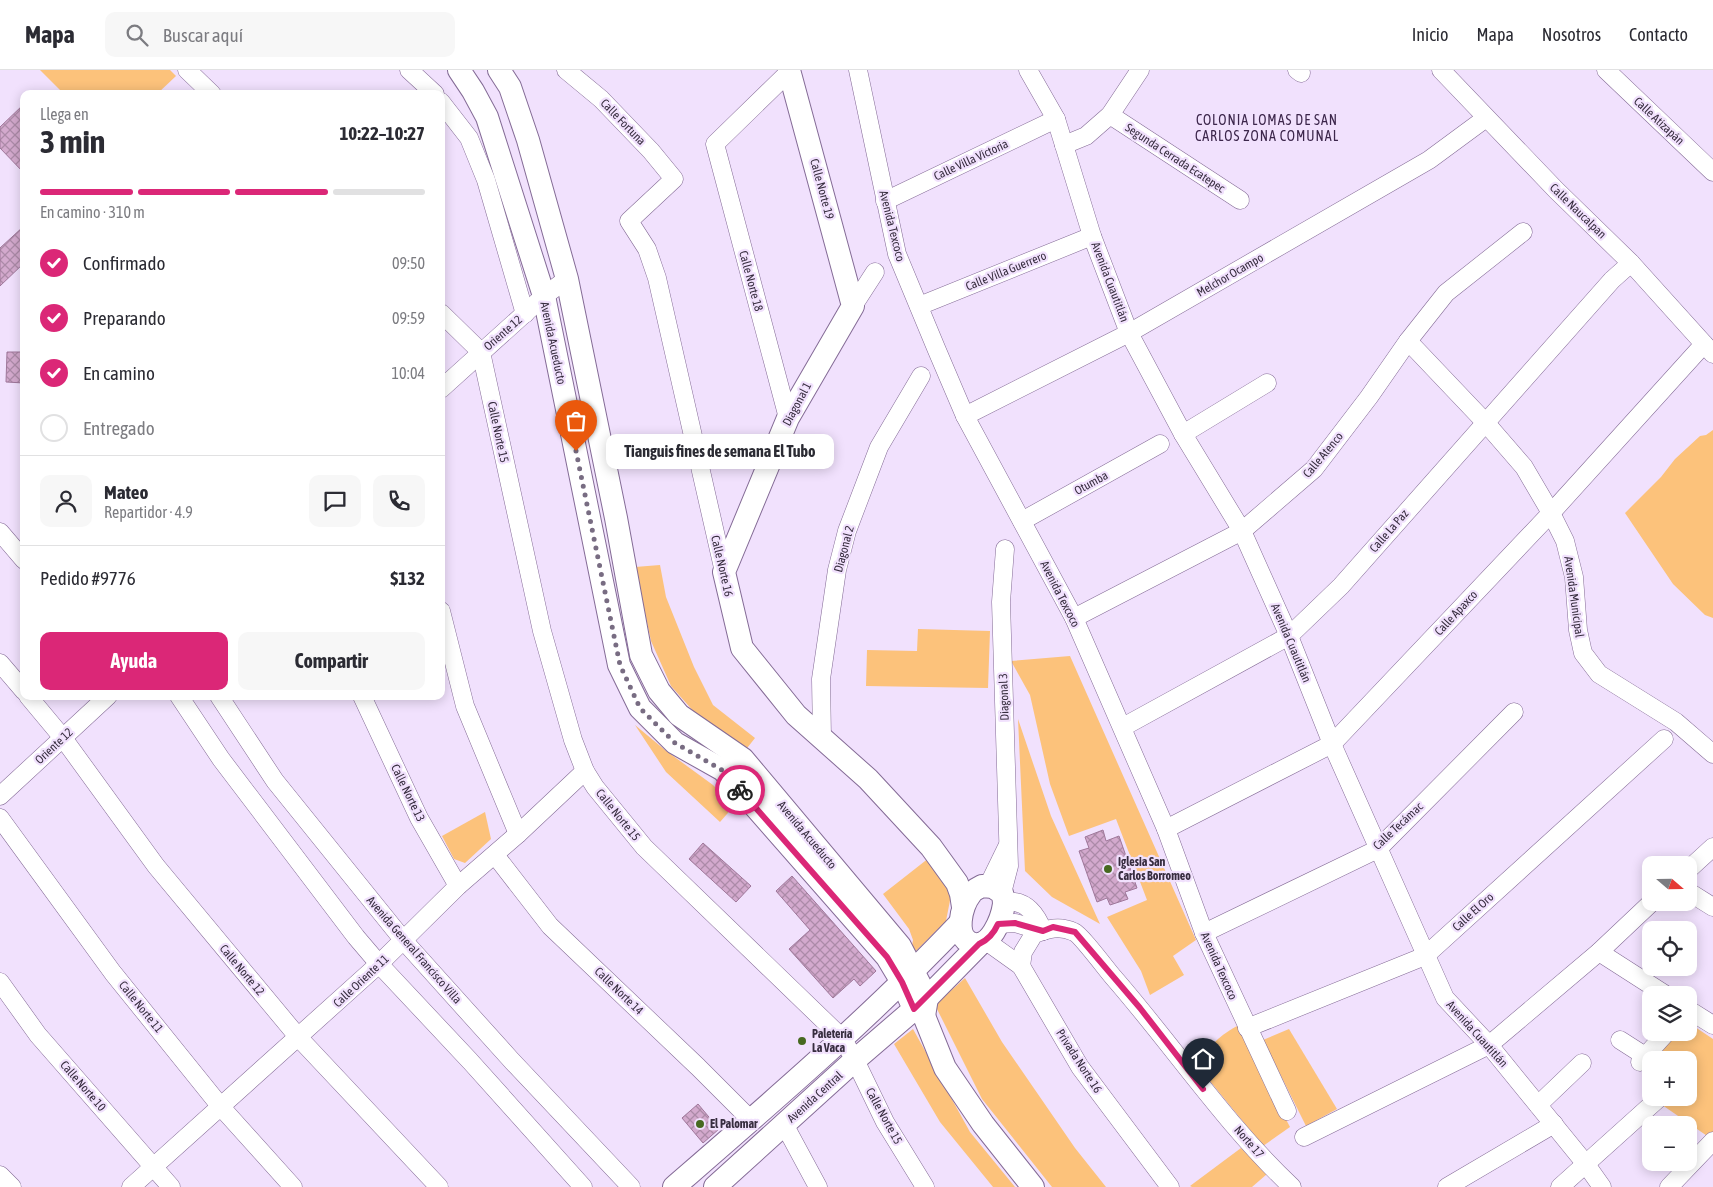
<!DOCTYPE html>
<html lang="es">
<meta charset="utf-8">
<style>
body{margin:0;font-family:"Asap Condensed",sans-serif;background:#f7f7f7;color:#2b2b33;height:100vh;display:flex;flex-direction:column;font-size:19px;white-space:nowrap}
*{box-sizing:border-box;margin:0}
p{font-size:16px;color:#7c7c81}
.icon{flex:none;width:28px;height:28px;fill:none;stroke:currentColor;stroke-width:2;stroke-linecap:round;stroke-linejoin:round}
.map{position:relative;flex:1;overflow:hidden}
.side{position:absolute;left:20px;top:20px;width:425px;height:610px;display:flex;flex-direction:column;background:#fff;border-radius:10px;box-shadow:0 2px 12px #0003}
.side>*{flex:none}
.needle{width:32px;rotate:110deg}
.fabs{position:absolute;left:1642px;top:786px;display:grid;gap:10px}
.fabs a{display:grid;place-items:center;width:55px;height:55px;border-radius:10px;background:#fff;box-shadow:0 2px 12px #0003;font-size:25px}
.pin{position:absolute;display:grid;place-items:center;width:42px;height:42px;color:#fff;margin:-51px -21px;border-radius:50% 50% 50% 0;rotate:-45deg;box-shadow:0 0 5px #0007}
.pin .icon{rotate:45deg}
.courier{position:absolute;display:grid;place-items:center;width:50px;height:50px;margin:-25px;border:4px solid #db2777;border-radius:50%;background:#fff;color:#222;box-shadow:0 1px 6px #0007}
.bubble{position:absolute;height:35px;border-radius:10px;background:#fff;box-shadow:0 2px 12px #0003;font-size:16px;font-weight:700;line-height:35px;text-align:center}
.summary em{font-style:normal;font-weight:700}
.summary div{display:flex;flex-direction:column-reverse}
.summary{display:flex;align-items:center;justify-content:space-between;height:85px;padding:0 20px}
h1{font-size:32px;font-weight:700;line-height:38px}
.bar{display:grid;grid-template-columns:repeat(4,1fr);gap:8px 5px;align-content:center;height:60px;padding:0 20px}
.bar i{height:6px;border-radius:4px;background:#e1e1e2}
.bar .on{background:#db2777}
.bar p{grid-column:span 4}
.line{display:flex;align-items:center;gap:12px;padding:0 20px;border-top:1px solid #e1e1e2}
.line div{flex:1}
.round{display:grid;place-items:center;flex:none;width:52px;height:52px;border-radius:10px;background:#f7f7f7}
ol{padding:0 20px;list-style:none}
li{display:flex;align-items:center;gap:15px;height:55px}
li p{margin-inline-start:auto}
li .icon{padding:5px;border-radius:50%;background:#db2777;color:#fff;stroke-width:4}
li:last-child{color:#7c7c81}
li i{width:28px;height:28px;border:2px solid #e1e1e2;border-radius:50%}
.button{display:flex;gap:10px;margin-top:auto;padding:10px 20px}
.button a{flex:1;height:58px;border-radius:10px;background:#db2777;color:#fff;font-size:20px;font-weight:700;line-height:58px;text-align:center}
.button a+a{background:#f7f7f7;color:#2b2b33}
header{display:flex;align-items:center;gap:30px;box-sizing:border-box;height:70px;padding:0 25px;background:#fff;border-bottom:1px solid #e1e1e2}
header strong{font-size:24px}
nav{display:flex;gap:28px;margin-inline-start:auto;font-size:18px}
.search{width:350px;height:45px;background:#f7f7f7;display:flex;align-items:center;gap:12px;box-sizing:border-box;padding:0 18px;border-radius:10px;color:#7c7c81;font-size:19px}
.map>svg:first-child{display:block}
.green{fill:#fcc27b}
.building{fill:url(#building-cross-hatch);stroke:#9f779a}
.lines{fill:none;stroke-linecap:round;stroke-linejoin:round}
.minor-casing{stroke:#846b96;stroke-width:19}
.tertiary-casing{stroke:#846b96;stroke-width:24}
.minor{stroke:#fff;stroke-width:18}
.tertiary{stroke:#fff;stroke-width:22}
.done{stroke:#786c82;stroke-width:5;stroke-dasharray:0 9}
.route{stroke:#db2777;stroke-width:6}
.poi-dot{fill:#476920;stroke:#f1e1fd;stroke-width:2}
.labels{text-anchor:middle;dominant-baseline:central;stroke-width:4.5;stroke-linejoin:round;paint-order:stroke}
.street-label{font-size:12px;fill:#372d3f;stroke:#f1e1fd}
.poi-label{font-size:12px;font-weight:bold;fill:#372d3f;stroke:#f1e1fd;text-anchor:start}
.neighbourhood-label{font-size:14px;letter-spacing:1px;fill:#3c264b;stroke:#f1e1fd}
</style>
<header>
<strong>Mapa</strong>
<div class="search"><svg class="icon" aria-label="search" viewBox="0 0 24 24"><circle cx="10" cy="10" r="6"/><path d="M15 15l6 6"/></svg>Buscar aquí</div>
<nav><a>Inicio</a><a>Mapa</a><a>Nosotros</a><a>Contacto</a></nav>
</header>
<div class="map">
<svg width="1713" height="1117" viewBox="0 0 1713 1117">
<defs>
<pattern id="building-cross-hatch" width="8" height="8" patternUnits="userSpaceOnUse" patternTransform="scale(1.25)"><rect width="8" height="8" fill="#d3a9cd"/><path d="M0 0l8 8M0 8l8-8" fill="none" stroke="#ac8aa8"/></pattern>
</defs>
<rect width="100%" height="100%" fill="#f1e1fd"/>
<g class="green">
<path d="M40,0H170L176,6L157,24H64Z"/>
<path d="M1713,360V548L1705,545L1673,514L1625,443L1661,407L1675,389L1700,366L1706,365Z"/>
<path d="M660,495L666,527L694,597L713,635L755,668L744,682L695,643L671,616L651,571L635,497Z"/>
<path d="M918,559L990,561L988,618L866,616L867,580L917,581Z"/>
<path d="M1070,586L1196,870L1173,886L1184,905L1150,925L1141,901L1107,847L1147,830L1116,749L1069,766L1050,714L1030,625L1011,591Z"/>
<path d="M1018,649L1051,746L1100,854L1052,827L1025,801Z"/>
<path d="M635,655L665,680L713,715L734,736L720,752L666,702Z"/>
<path d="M485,742L491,769L465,793L454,789L442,766Z"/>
<path d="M934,784L954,810L946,851L910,887L913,870L909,859L883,824Z"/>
<path d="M965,908L1002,972L1075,1078L1106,1117H1052L982,1029L935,935Z"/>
<path d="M1689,953L1713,969V1070L1652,1028H1689V990H1652L1677,963L1689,962Z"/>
<path d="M1237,956L1290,1057L1263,1076L1200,999C1209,975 1215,969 1237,956Z"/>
<path d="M913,959L970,1062L1015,1117H993L940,1052L894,974Z"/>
<path d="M1289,959L1337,1039L1306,1056L1263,970Z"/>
<path d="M1241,1078L1267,1104L1252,1117H1192L1190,1116Z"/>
</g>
<g class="building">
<path d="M24,34V103L0,78V57Z"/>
<path d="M24,156V193L0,216V178Z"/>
<path d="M7,282H24V313L6,312Z"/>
<path d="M1103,760L1106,771L1119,766L1137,818L1125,822L1128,829L1110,835L1107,828L1097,832L1079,781L1089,778L1085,767Z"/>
<path d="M703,773L751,816L736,832L689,789Z"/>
<path d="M792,806L876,901L860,916L854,909L833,928L789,879L810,860L776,821Z"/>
<path d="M698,1034L719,1059L703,1073L682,1048Z"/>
</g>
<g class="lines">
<g class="minor-casing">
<g id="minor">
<path d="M187,0L212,24"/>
<path d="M409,0L435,24"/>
<path d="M566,0L601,29L651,81L674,109L629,151L647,179L657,208L724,502"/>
<path d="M858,0L897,184L936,278L965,346L1074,548L1166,759L1204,863L1287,1041"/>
<path d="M1028,0L1056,49L1092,166L1129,263L1183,364L1242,461L1289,566L1332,674L1445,928L1489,975L1585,1093L1602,1117"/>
<path d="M1297,0L1301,3"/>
<path d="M1441,0L1556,120L1631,193L1713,284"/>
<path d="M1606,0L1713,102"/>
<path d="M441,32L469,68L486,110L525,244"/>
<path d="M1110,45L1240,130"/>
<path d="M1064,75L1086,66L1110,45L1140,0"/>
<path d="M885,131L1056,49"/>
<path d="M853,236L875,202"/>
<path d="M919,236L1092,166"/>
<path d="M441,243L481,282L542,561L573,670L585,701L595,717L644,777L842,968L855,990L885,1052L925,1117"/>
<path d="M1408,271L1485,352L1524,397L1551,443L1565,471L1574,507L1578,560L1583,583L1599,604L1676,652L1713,684"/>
<path d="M441,319L544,226L567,209"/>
<path d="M965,346L1129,263L1429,90L1486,48"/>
<path d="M788,348L715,74L789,2"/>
<path d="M1183,364L1267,313"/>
<path d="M1022,451L1160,374"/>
<path d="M0,462L24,490"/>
<path d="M441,541L465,636L518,764"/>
<path d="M1074,548L1242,461L1314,399L1369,327L1408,271L1446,223L1523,162"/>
<path d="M0,593L24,621"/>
<path d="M28,626L63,668L156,796L299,968L439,1117"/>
<path d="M179,626L221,689L356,867L379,894L470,991L583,1117"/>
<path d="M219,626L275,711L404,871L512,991L631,1117"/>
<path d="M362,626L419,748L458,816"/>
<path d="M1123,657L1289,566L1341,516L1612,210L1631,193"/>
<path d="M822,668L821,609L837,500L847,461L879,377L921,306"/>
<path d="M0,726L108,626"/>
<path d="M0,748L113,903L221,1037L293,1117"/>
<path d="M1166,759L1332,674L1551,443L1704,274"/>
<path d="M495,785L550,856L698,997L751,1050"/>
<path d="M1689,799L1713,777"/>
<path d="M988,816L1007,777"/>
<path d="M1689,822L1713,837"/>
<path d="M1002,823L1009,796L1001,532L1005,479"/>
<path d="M1004,832C1025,829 1036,843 1043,861"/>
<path d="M998,854L1015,853L1043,861"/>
<path d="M1204,863L1378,779L1514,642"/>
<path d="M986,871L1021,896L1080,997L1170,1117"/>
<path d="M1599,882L1666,925"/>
<path d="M1021,896L1023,882L1034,864C1048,859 1059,855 1074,862C1081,865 1107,900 1114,908C1174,977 1225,1054 1292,1117"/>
<path d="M0,912L38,965L171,1117"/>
<path d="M1689,940L1713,955"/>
<path d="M1247,958L1425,886L1664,669"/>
<path d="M1620,970L1645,986"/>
<path d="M1640,992L1667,962"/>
<path d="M1538,1035L1582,993"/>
<path d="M784,1054L818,1117"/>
<path d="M1304,1067L1489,975L1599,882L1652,832"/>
<path d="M0,1105L12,1117"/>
<path d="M131,1117L379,894L458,816L518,764L585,701"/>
<path d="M1447,1117L1554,1054"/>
<path d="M1560,1117L1659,1028"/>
<path d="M1669,1117L1713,1071"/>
</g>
</g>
<g class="tertiary-casing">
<g id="tertiary">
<path d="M459,0L473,21L487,47L544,226L619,595L640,638L675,673L723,700L887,887L902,912L914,939L924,946L945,998L983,1054L1033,1117"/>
<path d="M499,0L510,17L528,70L567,209L616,448L641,585L659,621L679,645L743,689L900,876L927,928L924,946"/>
<path d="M789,0L853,236L788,348L724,502L742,578L796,645L868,709L931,777L957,813L961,824L963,837"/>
<path d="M982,816L993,817L1002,823C1003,826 1004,830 1004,834C1002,848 990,881 971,873C954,867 961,836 970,825C972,821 978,818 982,816Z"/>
<path d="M674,1117C772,1032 871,947 960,853"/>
<path d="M715,1117L855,990L927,928L979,875"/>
</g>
</g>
<use href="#minor" class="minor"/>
<use href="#tertiary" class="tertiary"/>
</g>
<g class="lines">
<path class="done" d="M576,381L620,595L640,638L675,673L722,700L740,720"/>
<path class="route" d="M740,720L887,887L902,912L914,939L979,874C988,870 994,863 998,854L1015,853L1043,861L1053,857L1075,862L1140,938L1203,1019"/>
</g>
<g class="poi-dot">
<circle cx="1108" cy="799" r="5"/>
<circle cx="802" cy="971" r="5"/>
<circle cx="700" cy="1054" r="5"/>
</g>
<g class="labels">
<g class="street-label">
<text transform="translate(1659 51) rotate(43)">Calle Atizapán</text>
<text transform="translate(623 52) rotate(46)">Calle Fortuna</text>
<text transform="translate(1175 88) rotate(33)">Segunda Cerrada Ecatepec</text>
<text transform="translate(971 90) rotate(-25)">Calle Villa Victoria</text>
<text transform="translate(822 119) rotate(75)">Calle Norte 19</text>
<text transform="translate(1578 141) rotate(44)">Calle Naucalpan</text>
<text transform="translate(892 156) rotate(76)">Avenida Texcoco</text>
<text transform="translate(1006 201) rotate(-22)">Calle Villa Guerrero</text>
<text transform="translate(1230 205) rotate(-30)">Melchor Ocampo</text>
<text transform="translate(751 211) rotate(75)">Calle Norte 18</text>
<text transform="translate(1110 212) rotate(69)">Avenida Cuautitlán</text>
<text transform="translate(503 263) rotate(-41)">Oriente 12</text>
<text transform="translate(553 273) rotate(78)">Avenida Acueducto</text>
<text transform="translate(797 334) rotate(-62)">Diagonal 1</text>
<text transform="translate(498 362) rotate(78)">Calle Norte 15</text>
<text transform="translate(1323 385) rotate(-50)">Calle Atenco</text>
<text transform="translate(1091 413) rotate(-29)">Otumba</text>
<text transform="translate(1389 461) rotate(-49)">Calle La Paz</text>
<text transform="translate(844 479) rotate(-75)">Diagonal 2</text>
<text transform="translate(722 496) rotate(77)">Calle Norte 16</text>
<text transform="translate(1060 524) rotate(63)">Avenida Texcoco</text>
<text transform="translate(1574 527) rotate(82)">Avenida Municipal</text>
<text transform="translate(1456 543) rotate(-47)">Calle Apaxco</text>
<text transform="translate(1291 573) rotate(67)">Avenida Cuautitlán</text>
<text transform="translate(1004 627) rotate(-92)">Diagonal 3</text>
<text transform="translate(54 676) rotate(-43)">Oriente 12</text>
<text transform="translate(408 723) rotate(64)">Calle Norte 13</text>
<text transform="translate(618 745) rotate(51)">Calle Norte 15</text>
<text transform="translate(1398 756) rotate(-43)">Calle Tecámac</text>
<text transform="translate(807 765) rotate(50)">Avenida Acueducto</text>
<text transform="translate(1473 842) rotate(-42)">Calle El Oro</text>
<text transform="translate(414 880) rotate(49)">Avenida General Francisco Villa</text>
<text transform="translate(1219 896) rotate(66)">Avenida Texcoco</text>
<text transform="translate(242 900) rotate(50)">Calle Norte 12</text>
<text transform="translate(361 911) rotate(-43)">Calle Oriente 11</text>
<text transform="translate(619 921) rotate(44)">Calle Norte 14</text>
<text transform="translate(141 937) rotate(51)">Calle Norte 11</text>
<text transform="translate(1477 964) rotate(48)">Avenida Cuautitlán</text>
<text transform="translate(1079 991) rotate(57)">Privada Norte 16</text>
<text transform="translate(83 1016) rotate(49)">Calle Norte 10</text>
<text transform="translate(815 1027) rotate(-42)">Avenida Central</text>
<text transform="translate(884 1046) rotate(61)">Calle Norte 15</text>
<text transform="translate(1249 1072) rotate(49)">Norte 17</text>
</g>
<g class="poi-label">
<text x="1118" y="792">Iglesia San<tspan x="1118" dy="14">Carlos Borromeo</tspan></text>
<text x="812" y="964">Paletería<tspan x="812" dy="14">La Vaca</tspan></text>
<text x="710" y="1054">El Palomar</text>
</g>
<g class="neighbourhood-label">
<text x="1267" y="50">COLONIA LOMAS DE SAN<tspan x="1267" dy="16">CARLOS ZONA COMUNAL</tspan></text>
</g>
</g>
</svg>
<div class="fabs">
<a><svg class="needle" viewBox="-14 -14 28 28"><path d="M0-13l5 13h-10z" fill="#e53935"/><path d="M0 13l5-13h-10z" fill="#7c7c81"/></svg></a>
<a><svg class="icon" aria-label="locate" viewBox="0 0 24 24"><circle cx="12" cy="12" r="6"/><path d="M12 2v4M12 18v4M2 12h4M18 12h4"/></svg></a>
<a><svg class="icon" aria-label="layers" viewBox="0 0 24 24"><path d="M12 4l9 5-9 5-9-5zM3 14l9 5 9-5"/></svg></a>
<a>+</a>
<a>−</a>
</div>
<div class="pin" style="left:576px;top:381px;background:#ea580c"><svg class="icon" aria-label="bag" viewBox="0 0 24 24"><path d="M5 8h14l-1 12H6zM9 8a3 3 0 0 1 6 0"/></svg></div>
<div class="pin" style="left:1203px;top:1019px;background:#1f2937"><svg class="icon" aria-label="home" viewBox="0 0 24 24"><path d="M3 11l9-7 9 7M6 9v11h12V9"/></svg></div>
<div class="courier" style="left:740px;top:720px"><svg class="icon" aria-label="bike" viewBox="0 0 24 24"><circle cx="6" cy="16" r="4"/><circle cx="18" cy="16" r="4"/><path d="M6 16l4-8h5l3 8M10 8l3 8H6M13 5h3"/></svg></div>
<div class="bubble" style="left:606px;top:364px;width:228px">Tianguis fines de semana El Tubo</div>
<section class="side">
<div class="summary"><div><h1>3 min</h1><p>Llega en</p></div><em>10:22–10:27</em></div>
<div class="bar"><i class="on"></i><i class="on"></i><i class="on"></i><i></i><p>En camino · 310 m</p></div>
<ol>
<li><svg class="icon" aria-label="check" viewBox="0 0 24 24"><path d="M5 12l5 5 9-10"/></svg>Confirmado<p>09:50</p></li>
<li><svg class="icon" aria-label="check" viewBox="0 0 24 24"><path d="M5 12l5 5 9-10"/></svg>Preparando<p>09:59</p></li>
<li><svg class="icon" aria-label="check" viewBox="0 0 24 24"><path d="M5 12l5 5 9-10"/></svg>En camino<p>10:04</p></li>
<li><i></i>Entregado</li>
</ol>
<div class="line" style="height:90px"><a class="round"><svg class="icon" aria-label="person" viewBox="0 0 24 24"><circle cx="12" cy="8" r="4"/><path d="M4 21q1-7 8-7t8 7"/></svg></a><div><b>Mateo</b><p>Repartidor · 4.9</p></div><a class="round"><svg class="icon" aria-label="chat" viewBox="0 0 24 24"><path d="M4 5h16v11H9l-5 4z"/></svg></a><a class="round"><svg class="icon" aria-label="phone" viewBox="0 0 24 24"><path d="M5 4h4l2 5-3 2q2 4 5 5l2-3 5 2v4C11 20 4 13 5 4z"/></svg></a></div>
<div class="line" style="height:65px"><div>Pedido #9776</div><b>$132</b></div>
<div class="button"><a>Ayuda</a><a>Compartir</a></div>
</section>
</div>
